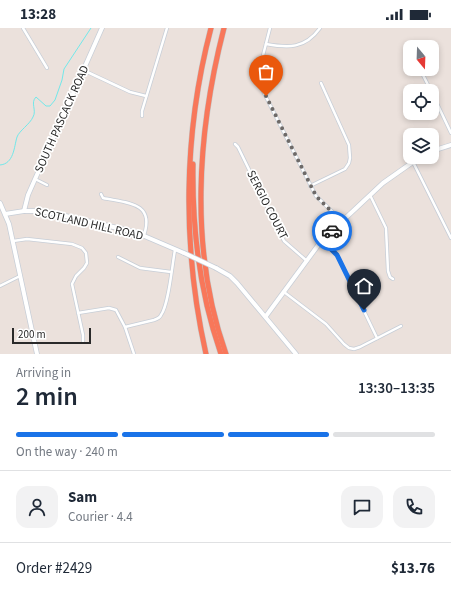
<!DOCTYPE html>
<meta charset="utf-8">
<style>
body{margin:0;font-family:"Source Sans 3",sans-serif;background:#f2f2f3;color:#1f2937;height:100vh;display:flex;flex-direction:column;font-size:15px;white-space:nowrap}
*{box-sizing:border-box;margin:0}
p{font-size:13px;color:#747a83}
.icon{flex:none;width:22px;height:22px;fill:none;stroke:currentColor;stroke-width:2;stroke-linecap:round;stroke-linejoin:round}
.map{position:relative;height:326px;overflow:hidden}
.sheet{display:flex;flex-direction:column;background:#fff;flex:1}
.sheet>*{flex:none}
.needle{width:26px;rotate:161deg}
.buttons{position:absolute;left:403px;top:12px;display:grid;gap:8px}
.buttons a{display:grid;place-items:center;width:36px;height:36px;border-radius:8px;background:#fff;box-shadow:0 2px 6px #0003;font-size:20px}
.scale{position:absolute;left:12px;bottom:10px;width:79px;box-sizing:border-box;padding-left:4px;border:2px solid #2a2a2a;border-top:0;font-size:11px;line-height:14px;white-space:nowrap;color:#2a2a2a;-webkit-text-stroke:3px #fff;paint-order:stroke}
.pin{position:absolute;display:grid;place-items:center;width:34px;height:34px;color:#fff;margin:-41px -17px;border-radius:50% 50% 50% 0;rotate:-45deg;box-shadow:0 0 4px #0007}
.pin .icon{rotate:45deg}
.courier{position:absolute;display:grid;place-items:center;width:40px;height:40px;margin:-20px;border:3px solid #1a73e8;border-radius:50%;background:#fff;color:#222;box-shadow:0 1px 5px #0007}
.headline em{font-style:normal;font-weight:600}
.headline div{display:flex;flex-direction:column-reverse}
.headline{display:flex;align-items:center;justify-content:space-between;height:68px;padding:0 16px}
h1{font-size:26px;font-weight:600;line-height:30px}
.bar{display:grid;grid-template-columns:repeat(4,1fr);gap:6px 4px;align-content:center;height:48px;padding:0 16px}
.bar i{height:5px;border-radius:3px;background:#e0e1e3}
.bar .selected{background:#1a73e8}
.bar p{grid-column:span 4}
.line{display:flex;align-items:center;gap:10px;padding:0 16px;border-top:1px solid #e0e1e3}
.line div{flex:1}
.round{display:grid;place-items:center;flex:none;width:42px;height:42px;border-radius:12px;background:#f2f2f3}
.status{display:flex;justify-content:space-between;align-items:center;height:28px;padding:0 20px;background:#fff;direction:ltr}
.status svg{height:11px;fill:currentColor}
.map>svg:first-child{display:block}
.lines{fill:none;stroke-linecap:round;stroke-linejoin:round}
.stream{stroke:#72e8ea;stroke-width:1}
.street-casing{stroke:#c7ced7;stroke-width:4}
.secondary-casing{stroke:#c7ced7;stroke-width:5.5}
.highway-casing{stroke:#c3c3c3;stroke-width:6}
.street{stroke:#fff;stroke-width:2.5}
.secondary{stroke:#fff;stroke-width:4}
.highway{stroke:#f8775a;stroke-width:5}
.secondary-bridge-casing{stroke:#c7ced7;stroke-width:5.5;stroke-linecap:butt}
.secondary-bridge{stroke:#fff;stroke-width:4}
.done{stroke:#6e6a68;stroke-width:4;stroke-dasharray:0 7.2}
.route{stroke:#1a73e8;stroke-width:5}
.labels{text-anchor:middle;dominant-baseline:central;stroke-width:3.5;stroke-linejoin:round;paint-order:stroke}
.street-label{font-size:12px;fill:#2a2a2a;stroke:#fff}
</style>
<div class="status"><b>13:28</b><svg viewBox="0 0 49 12"><path d="M0 12V9h3v3zM5 12V6h3v6zM10 12V3h3v9zM15 12V0h3v12zM26 1h20v11H26zM47 4h2v5h-2z"/></svg></div>
<div class="map">
<svg width="451" height="326" viewBox="0 0 451 326">
<rect width="100%" height="100%" fill="#ebe1dc"/>
<g class="lines">
<path class="stream" d="M0,137C14,136 14,119 17,109C19,103 30,96 33,89C37,82 30,75 36,69L46,78H50L55,72L62,52L64,41L91,0"/>
<g class="street-casing">
<g id="street">
<path d="M23,0L47,40"/>
<path d="M270,0L258,47L259,55L316,168L342,193"/>
<path d="M266,16C288,20 305,21 320,0"/>
<path d="M83,42L130,64L146,68"/>
<path d="M422,45L431,63"/>
<path d="M432,65L451,105"/>
<path d="M142,88V83L167,0"/>
<path d="M235,116L238,119L284,213L307,233"/>
<path d="M413,134L451,210"/>
<path d="M35,151L47,157"/>
<path d="M310,158L345,141L349,135L350,130L349,117L321,55"/>
<path d="M101,166L103,170C127,175 155,174 144,207"/>
<path d="M370,167L386,200L388,243L390,249L393,251"/>
<path d="M322,212L337,227L377,310"/>
<path d="M13,213L27,211L72,216L82,220L86,225L87,235L84,240L76,248L72,256L83,307V313"/>
<path d="M118,229L140,240L171,244"/>
<path d="M0,258L20,248"/>
<path d="M284,264L326,296L344,316L349,320L354,321L360,319L401,298"/>
<path d="M78,285L109,280L116,282L125,299L134,326"/>
<path d="M125,299L154,292C157,291 160,290 161,287C169,276 172,237 175,222"/>
</g>
</g>
<g class="secondary-casing">
<g id="secondary">
<path d="M432,123L451,117"/>
<path d="M0,175L9,196L37,326"/>
<path d="M24,183L28,167L102,0"/>
<path d="M5,186L24,183H40L57,186L135,204L184,225"/>
<path d="M216,240L230,248L237,255L296,326"/>
<path d="M266,288L322,212L383,155L420,129"/>
</g>
</g>
<g class="highway-casing">
<g id="highway">
<path d="M224,0C197,105 189,222 226,326"/>
<path d="M193,136C192,199 200,266 221,326"/>
<path d="M206,326C182,219 183,106 211,0"/>
</g>
</g>
<use href="#street" class="street"/>
<use href="#secondary" class="secondary"/>
<use href="#highway" class="highway"/>
<g class="secondary-bridge-casing">
<path id="secondary-bridge" d="M184,225L216,240"/>
</g>
<use href="#secondary-bridge" class="secondary-bridge"/>
</g>
<g class="lines">
<path class="done" d="M266,68L316,168L342,194L332,203"/>
<path class="route" d="M332,203L322,212L337,227L364,282"/>
</g>
<g class="labels">
<g class="street-label">
<text transform="translate(62 91) rotate(-66)">SOUTH PASCACK ROAD</text>
<text transform="translate(267 177) rotate(63)">SERGIO COURT</text>
<text transform="translate(89 196) rotate(13)">SCOTLAND HILL ROAD</text>
</g>
</g>
</svg>
<div class="buttons">
<a><svg class="needle" viewBox="-14 -14 28 28"><path d="M0-13l5 13h-10z" fill="#e53935"/><path d="M0 13l5-13h-10z" fill="#747a83"/></svg></a>
<a><svg class="icon" aria-label="locate" viewBox="0 0 24 24"><circle cx="12" cy="12" r="6"/><path d="M12 2v4M12 18v4M2 12h4M18 12h4"/></svg></a>
<a><svg class="icon" aria-label="layers" viewBox="0 0 24 24"><path d="M12 4l9 5-9 5-9-5zM3 14l9 5 9-5"/></svg></a>
</div>
<div class="scale">200 m</div>
<div class="pin" style="left:266px;top:68px;background:#ea580c"><svg class="icon" aria-label="bag" viewBox="0 0 24 24"><path d="M5 8h14l-1 12H6zM9 8a3 3 0 0 1 6 0"/></svg></div>
<div class="pin" style="left:364px;top:282px;background:#1f2937"><svg class="icon" aria-label="home" viewBox="0 0 24 24"><path d="M3 11l9-7 9 7M6 9v11h12V9"/></svg></div>
<div class="courier" style="left:332px;top:203px"><svg class="icon" aria-label="car" viewBox="0 0 24 24"><path d="M5 17H2v-5l4-1 3-4h7l3 4 3 1v5h-3M9 17h6M6 11h13"/><circle cx="7" cy="17" r="2"/><circle cx="17" cy="17" r="2"/></svg></div>
</div>
<section class="sheet">
<div class="headline"><div><h1>2 min</h1><p>Arriving in</p></div><em>13:30–13:35</em></div>
<div class="bar"><i class="selected"></i><i class="selected"></i><i class="selected"></i><i></i><p>On the way · 240 m</p></div>
<div class="line" style="height:72px"><a class="round"><svg class="icon" aria-label="person" viewBox="0 0 24 24"><circle cx="12" cy="8" r="4"/><path d="M4 21q1-7 8-7t8 7"/></svg></a><div><b>Sam</b><p>Courier · 4.4</p></div><a class="round"><svg class="icon" aria-label="chat" viewBox="0 0 24 24"><path d="M4 5h16v11H9l-5 4z"/></svg></a><a class="round"><svg class="icon" aria-label="phone" viewBox="0 0 24 24"><path d="M5 4h4l2 5-3 2q2 4 5 5l2-3 5 2v4C11 20 4 13 5 4z"/></svg></a></div>
<div class="line" style="height:52px"><div>Order #2429</div><b>$13.76</b></div>
</section>
